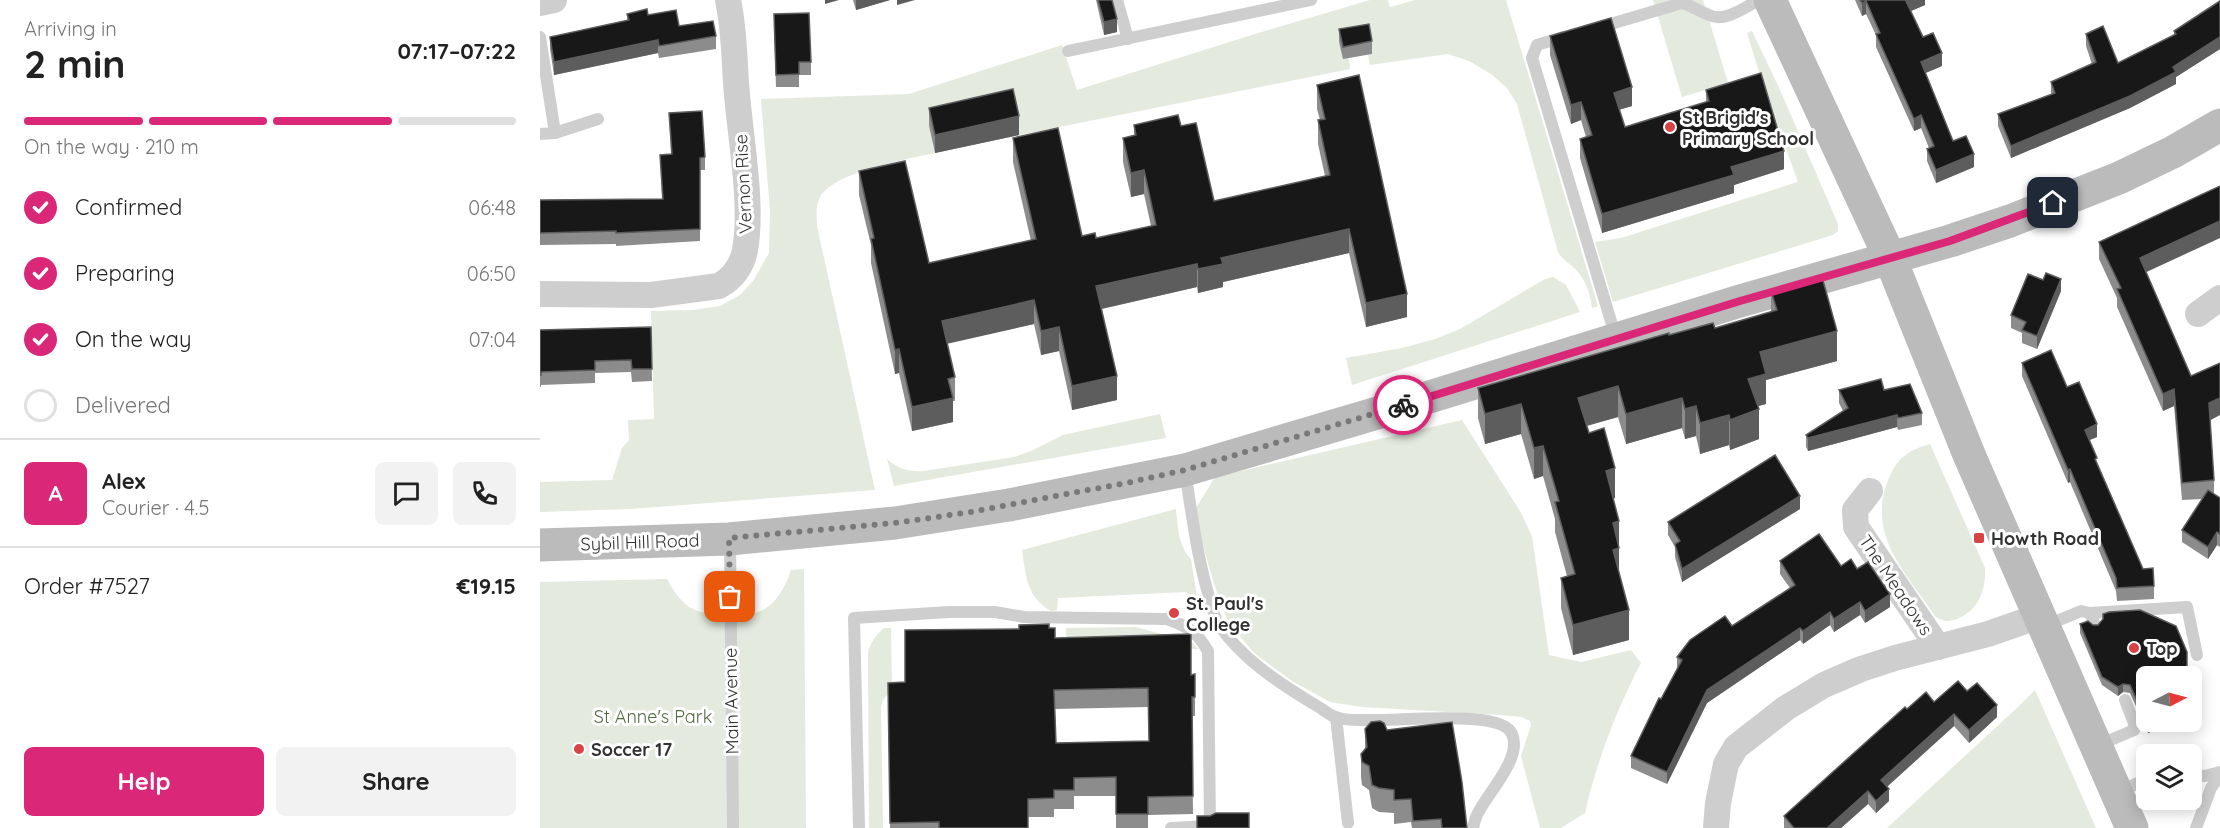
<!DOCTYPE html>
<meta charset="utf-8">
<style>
body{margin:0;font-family:Quicksand,sans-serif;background:#f2f2f2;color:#222;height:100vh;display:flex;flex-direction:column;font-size:22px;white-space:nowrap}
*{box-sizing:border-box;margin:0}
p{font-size:20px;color:#767676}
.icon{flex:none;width:33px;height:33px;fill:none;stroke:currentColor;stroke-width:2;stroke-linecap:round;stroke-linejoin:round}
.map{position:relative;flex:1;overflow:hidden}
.drawer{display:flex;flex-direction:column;background:#fff;width:540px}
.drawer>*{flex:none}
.needle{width:39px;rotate:84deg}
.controls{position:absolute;left:1596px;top:666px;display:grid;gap:12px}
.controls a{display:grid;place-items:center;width:66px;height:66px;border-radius:9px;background:#fff;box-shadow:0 3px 15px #0003;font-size:30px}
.pin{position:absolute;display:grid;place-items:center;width:51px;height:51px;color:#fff;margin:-26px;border-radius:12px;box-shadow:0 3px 9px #0006}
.courier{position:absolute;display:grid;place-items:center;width:60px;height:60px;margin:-30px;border:4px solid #db2777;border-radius:50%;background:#fff;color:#222;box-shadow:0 2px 8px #0007}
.summary em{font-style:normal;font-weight:700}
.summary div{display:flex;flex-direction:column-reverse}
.summary{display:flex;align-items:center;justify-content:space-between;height:102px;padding:0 24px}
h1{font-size:39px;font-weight:700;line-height:45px}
.bar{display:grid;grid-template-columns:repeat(4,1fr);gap:9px 6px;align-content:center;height:72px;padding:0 24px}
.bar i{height:8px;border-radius:4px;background:#e0e0e0}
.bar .active{background:#db2777}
.bar p{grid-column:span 4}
.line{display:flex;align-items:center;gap:15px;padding:0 24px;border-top:2px solid #e0e0e0}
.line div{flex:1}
.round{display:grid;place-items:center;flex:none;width:63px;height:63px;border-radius:9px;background:#f2f2f2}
ol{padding:0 24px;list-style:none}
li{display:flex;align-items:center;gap:18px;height:66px}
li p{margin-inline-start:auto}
li .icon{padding:6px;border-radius:50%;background:#db2777;color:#fff;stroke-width:4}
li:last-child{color:#767676}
li i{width:33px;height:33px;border:3px solid #e0e0e0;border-radius:50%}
.button{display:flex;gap:12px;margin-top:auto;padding:12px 24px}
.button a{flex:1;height:69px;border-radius:9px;background:#db2777;color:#fff;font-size:24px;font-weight:700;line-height:69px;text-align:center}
.button a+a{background:#f2f2f2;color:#222}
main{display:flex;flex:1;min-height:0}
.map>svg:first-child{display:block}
.green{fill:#e4eade}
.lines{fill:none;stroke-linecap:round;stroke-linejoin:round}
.lane{stroke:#cecece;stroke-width:12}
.street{stroke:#cecece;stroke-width:26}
.secondary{stroke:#bbb;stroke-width:33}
.wall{fill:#8c8c8c;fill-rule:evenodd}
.shaded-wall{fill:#5d5d5d}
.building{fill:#181818;stroke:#5d5d5d;stroke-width:1.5;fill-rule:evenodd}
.done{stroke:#797979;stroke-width:6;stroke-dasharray:0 10.8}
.route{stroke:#db2777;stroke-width:8}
.poi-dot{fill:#d84346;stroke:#fff;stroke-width:2}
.labels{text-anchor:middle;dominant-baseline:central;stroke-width:6;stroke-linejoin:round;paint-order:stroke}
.poi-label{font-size:18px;font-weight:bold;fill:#313131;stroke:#fff;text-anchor:start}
.street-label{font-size:18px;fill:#313131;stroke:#fff}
.park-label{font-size:18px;fill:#526a41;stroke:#fff}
</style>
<main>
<section class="drawer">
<div class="summary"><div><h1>2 min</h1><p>Arriving in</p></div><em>07:17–07:22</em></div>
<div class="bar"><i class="active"></i><i class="active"></i><i class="active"></i><i></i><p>On the way · 210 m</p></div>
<ol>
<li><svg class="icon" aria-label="check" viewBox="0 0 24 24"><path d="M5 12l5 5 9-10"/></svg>Confirmed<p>06:48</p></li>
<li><svg class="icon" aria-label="check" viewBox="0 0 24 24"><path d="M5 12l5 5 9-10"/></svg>Preparing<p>06:50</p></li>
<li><svg class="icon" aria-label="check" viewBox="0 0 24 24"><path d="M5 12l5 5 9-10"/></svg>On the way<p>07:04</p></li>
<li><i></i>Delivered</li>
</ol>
<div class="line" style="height:108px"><b class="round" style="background:#db2777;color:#fff">A</b><div><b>Alex</b><p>Courier · 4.5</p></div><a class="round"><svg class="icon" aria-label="chat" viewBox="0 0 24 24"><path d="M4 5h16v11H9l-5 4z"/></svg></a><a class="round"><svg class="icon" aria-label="phone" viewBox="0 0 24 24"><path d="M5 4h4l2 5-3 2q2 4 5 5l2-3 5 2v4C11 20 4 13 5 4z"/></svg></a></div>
<div class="line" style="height:78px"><div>Order #7527</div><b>€19.15</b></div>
<div class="button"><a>Help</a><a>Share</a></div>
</section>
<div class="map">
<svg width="1680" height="828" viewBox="0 0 1680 828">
<rect width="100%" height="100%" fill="#fff"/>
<g class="green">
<path d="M830,0H848L850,7L875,0H966L1058,306L1052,308C1050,292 1045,277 1032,266C1026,261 1022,259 1018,252L977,104L967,88L951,74L929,61L908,54L830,65L828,55L832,53L809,58L810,69L479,135L473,108L389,126L395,153C368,159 291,172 279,199C275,208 277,217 277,226L335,490L91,509L0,512V482L72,480L82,448L89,440L88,420L114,419L111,311L153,310L180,306L200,295L213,281L229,253L230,211L221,99L369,94L522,45L537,90L715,34Z"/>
<path d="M1113,0H1163L1188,83L1142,97Z"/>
<path d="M1212,31L1241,92L1298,224V231L1293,235L1073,302L1055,242L1081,238L1258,182L1225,91L1207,33Z"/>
<path d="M1013,277L1026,285L1040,312L812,385L806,358L862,348L895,339L920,329L1005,279Z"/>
<path d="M620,414L626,438L354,486L347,459C358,469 369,472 384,471L474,457L491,451L523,435Z"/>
<path d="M922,420L980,511L992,536L1009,655L1041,662L1091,650L1101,663C1076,711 1057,760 1045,813L1021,828H1000L981,756L991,725L990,721L981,717L960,715L822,707L790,702L752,681L714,653L688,622L674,584L661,538L656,508L675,477Z"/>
<path d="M1390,444L1445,568C1446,590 1439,610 1417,619C1408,622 1403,622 1395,616C1366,573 1325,534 1349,478C1358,457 1369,450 1390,444Z"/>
<path d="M636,509C638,526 638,546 651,559L659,609H651L647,592L518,598L517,610L511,611C486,596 486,576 482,550Z"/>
<path d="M264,569L266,828H0V582L127,579C138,599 147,611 171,614L173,618C217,616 235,615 251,570Z"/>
<path d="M596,627L653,643L658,649L583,650L527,654L526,628Z"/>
<path d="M344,628H351L352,689L343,700L341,707L343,828H329L328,652C331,642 336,635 344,628Z"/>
<path d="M1495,690L1556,828H1347L1480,705Z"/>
</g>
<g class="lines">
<g class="lane">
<path d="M577,0L588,39"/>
<path d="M1057,28L1142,3C1152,6 1159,11 1169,15C1185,23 1205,7 1219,0"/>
<path d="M0,37L15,133"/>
<path d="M1023,37L997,45L992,58L1076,338"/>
<path d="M528,51L771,0"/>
<path d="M0,134L15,133L58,119"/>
<path d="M645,471C652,515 657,557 670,600C673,608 674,618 679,625C702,659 738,682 772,703C780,707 788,714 795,717C824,728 959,704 972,734C983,759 946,794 937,815C935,819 934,824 933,828"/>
<path d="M190,541L193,828"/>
<path d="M1550,613L1647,607L1657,655"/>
<path d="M1505,626L1541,611L1550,613L1555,626"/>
<path d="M796,717L808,823"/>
<path d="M1559,745L1594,730V723L1585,700"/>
<path d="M1652,775L1665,776L1680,772"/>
<path d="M1577,793L1606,779"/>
<path d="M319,828L314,618L409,612H455L484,617L627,619C649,627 656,631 668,651L670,826L631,828"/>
<path d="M1656,828L1671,788L1680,775"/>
</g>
<g class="street">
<path d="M0,3L14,0"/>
<path d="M0,294L111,295L179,286C193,278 202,266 205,250C213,207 201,141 197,95C194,63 195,33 188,0"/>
<path d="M1658,314L1680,298"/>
<path d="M1330,491L1315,510L1316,527L1398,647"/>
<path d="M1176,828L1178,803L1186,764L1196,747L1246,708L1284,685L1321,669L1355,658L1448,634L1500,616"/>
</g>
<g class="secondary">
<path d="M1230,0L1350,258L1430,457L1592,828"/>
<path d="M0,545L189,539L355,523L469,505L645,470L844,411L1200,301L1410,241L1470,221L1579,178L1633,152L1680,125"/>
</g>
</g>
<g class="wall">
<path d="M313,0H350L316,10Z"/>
<path d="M556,0H572L577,32L564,35Z"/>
<path d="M1315,0H1385V5L1371,11L1383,37L1402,66L1385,73L1413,141L1434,167L1396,183L1387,161V149L1389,148L1381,128L1374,131L1336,47V35L1326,14L1322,16Z"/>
<path d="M1680,1V49L1636,77V84L1590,108L1471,158L1458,126V114L1511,94V82L1552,64L1546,46V34L1578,63L1634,35V31Z"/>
<path d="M87,14L139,26L176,36V49L119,58L118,53L14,75L10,49V37L87,20Z"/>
<path d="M234,27L271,62V75H259V87H236Z"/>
<path d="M799,29L832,41V54L803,59L799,42Z"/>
<path d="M1010,36L1092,106L1079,110L1085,127L1166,102V90L1244,169L1194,185V193L1062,233L1040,158V139L1046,137L1041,120L1031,124L1010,55Z"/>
<path d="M777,85L867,317L826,327L809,253L683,282V287L658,293L657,287L562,309L577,400L532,410L519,351L501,355L494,324L407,343L415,377V401H413V422L372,431L359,373L355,374L331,263V245L319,195V171L389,263L491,241L473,162V138L542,236L556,238L611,226L604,194L591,197L583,162V138L594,135V125L641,126L674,201L785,176L778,144V120H780L777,109Z"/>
<path d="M389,108L479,135L395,153L389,126Z"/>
<path d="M129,113L165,157V170H160V241L76,246V244L0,245V200L122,199L120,155L131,154Z"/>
<path d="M1559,242L1606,273L1670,420L1674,480V494L1680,498V547L1677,545L1668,559L1642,542V530L1662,499L1642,500L1634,406L1623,411L1577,307V298L1559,259Z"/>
<path d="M1231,291L1297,361L1226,380V404L1218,406L1219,439L1190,450L1189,445L1160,454L1156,436L1145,439L1142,428L1086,444L1078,417L1047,426L1075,498L1073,499L1079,521V573L1089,640L1033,655L1021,608V578L1027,576L1015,532V519L1003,476L994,479L981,434L945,444L938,418V388L1129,335L1175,328L1231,312Z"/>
<path d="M1521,291L1497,349L1482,343V333L1471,328V315Z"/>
<path d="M111,327L112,381L92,382L91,372L55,373V383L1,385V387H0V330Z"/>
<path d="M1482,363L1527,387L1557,437L1549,440L1557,462L1603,569L1614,586V599L1577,601L1576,591L1530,482L1528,483L1482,376Z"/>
<path d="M1299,390H1344L1382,413V425L1358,430L1357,427L1268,451L1266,447V435L1303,411L1299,403Z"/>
<path d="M1260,509L1142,582L1135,557V547L1128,535V522Z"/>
<path d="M1240,561L1301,566L1317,569L1350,607L1325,623L1320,615L1294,632L1290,625L1263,644L1260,640L1167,703L1127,784L1091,768V756L1137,669V657L1192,626L1250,588L1240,574Z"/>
<path d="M1540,624L1635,722L1608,733L1590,693L1583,692L1578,696L1562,685L1540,633Z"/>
<path d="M509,628L515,638L651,675L655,674V716H652L653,814L608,815V828H576V796H534V809H514V817H488V828H350L348,683L365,682ZM608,707L609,741L516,743L515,709Z"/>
<path d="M1427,691L1457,717L1429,743L1414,726L1347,787L1349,801L1336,813L1328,804L1301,828H1244V816L1367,709L1394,702Z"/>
<path d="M825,729L847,730L927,828H872L871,822L854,824V813L839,812L832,808L829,790L822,785L821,777V754L825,748Z"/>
</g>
<g class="shaded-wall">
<path d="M285,0H299L285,4Z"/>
<path d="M316,0H350L316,10Z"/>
<path d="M357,0H375L357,5Z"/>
<path d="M1368,0H1385V5L1366,13V1Z"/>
<path d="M1326,1V14L1322,16V3Z"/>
<path d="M577,19V32L564,35V22Z"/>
<path d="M1680,37V49L1636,77V84L1590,108L1471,158V146L1633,67Z"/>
<path d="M118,40V53L14,75V62Z"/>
<path d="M1402,53V66L1381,75V62Z"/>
<path d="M1092,87V106L1074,111V93Z"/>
<path d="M1041,102V120L1031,124V105Z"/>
<path d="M1381,115V128L1374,131V119Z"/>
<path d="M479,116V135L395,153V135Z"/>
<path d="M1244,151V169L1194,185V193L1062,233V214L1191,167Z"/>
<path d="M1434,154V167L1396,183V170Z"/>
<path d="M604,170V194L591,197V173Z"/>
<path d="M1680,221V238L1600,275V258Z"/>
<path d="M809,229V253L683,282V287L658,293V269L681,258Z"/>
<path d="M657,264V287L556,310V286Z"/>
<path d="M1521,279V291L1497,349V336Z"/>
<path d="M867,294V317L826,327V303Z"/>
<path d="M494,300V324L402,345V321Z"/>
<path d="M519,327V351L501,355V331Z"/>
<path d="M1297,331V361L1226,380V404L1208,409V379L1220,352Z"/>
<path d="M359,349V373L355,374V350Z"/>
<path d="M577,376V400L532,410V386Z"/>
<path d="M1078,386V417L1038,428V398Z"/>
<path d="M1634,389V406L1623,411V394Z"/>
<path d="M413,398V422L372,431V407Z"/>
<path d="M1142,398V428L1086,444V414Z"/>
<path d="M1680,398V415L1669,421V403Z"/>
<path d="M981,404V434L945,444V414Z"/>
<path d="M1156,406V436L1145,439V409Z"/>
<path d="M1219,409V439L1190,450V420Z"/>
<path d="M1189,415V445L1160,454V423Z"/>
<path d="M1357,415V427L1268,451V438Z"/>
<path d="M1557,424V437L1545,442V430Z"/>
<path d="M1003,446V476L994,479V448Z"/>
<path d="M1075,468V498L1066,501V471Z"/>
<path d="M1530,469V482L1528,483V470Z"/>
<path d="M1260,496V509L1142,582V569Z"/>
<path d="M1079,521V578L1073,580V523Z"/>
<path d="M1677,532V545L1668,559V547Z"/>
<path d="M1350,594V607L1325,623V611Z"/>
<path d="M1320,602V615L1294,632V619Z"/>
<path d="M1089,610V640L1033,655V625Z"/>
<path d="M1290,612V625L1263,644V631Z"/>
<path d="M1260,628V640L1167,703L1127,784V772L1167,690Z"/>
<path d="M1583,684V692L1578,696V687Z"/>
<path d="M1658,703V712L1652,714V706Z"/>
<path d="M1457,705V717L1429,743V730Z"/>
<path d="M1414,714V726L1341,792V780Z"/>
<path d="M1615,722H1635L1608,733V725Z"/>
<path d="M1349,789V801L1336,813V801Z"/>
<path d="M1328,791V804L1301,828H1287Z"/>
</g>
<g class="building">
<path d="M558,0H572L577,19L564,22Z"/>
<path d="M1320,0H1368L1366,1L1383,37L1393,33L1402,53L1381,62L1413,141L1426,136L1434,154L1396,170L1387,149L1394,146L1381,115L1374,119L1336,34L1340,33L1326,1L1322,3Z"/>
<path d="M1680,1V37L1633,67L1636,72L1590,96L1471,146L1458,114L1515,93L1511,82L1556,62L1546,34L1563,26L1578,63L1636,34L1634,31Z"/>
<path d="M107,9L108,15L136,10L139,26L173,21L176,36L119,46L118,40L14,62L10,37L89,20L87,14Z"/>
<path d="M269,13L271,62H259V74L236,75L234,14Z"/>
<path d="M1071,18L1092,87L1074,93L1085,127L1169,101L1166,90L1221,73L1244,151L1191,167L1194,175L1062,214L1040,139L1052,135L1041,102L1031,105L1010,36Z"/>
<path d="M829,24L832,41L803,47L799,29Z"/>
<path d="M819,75L867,294L826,303L809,229L681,258L683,264L658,269L657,264L556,286L577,376L532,386L519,327L501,331L494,300L402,321L415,377L408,379L413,398L372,407L359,349L355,350L331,239L334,238L319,171L365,161L389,263L496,239L473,138L518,128L542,236L555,233L556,238L616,225L604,170L591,173L583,138L596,135L594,125L638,115L641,126L656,123L674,201L790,175L778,120L785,119L777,85Z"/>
<path d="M473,89L479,116L395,135L389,108Z"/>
<path d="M162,111L165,157L160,158V229L76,233V231L0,233V200L123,199L120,155L132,154L129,113Z"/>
<path d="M1680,186V221L1600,258L1651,376L1680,363V398L1669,403L1674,480L1642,483L1634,389L1623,394L1577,289L1581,288L1559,242Z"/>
<path d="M1506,273L1521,279L1497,336L1482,330L1486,322L1471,315L1488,274L1503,280Z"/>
<path d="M1282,277L1297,331L1220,352L1226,374L1208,379L1219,409L1190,420L1189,415L1160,423L1156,406L1145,409L1142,398L1086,414L1078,386L1038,398L1049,433L1064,428L1075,468L1066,471L1079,521L1073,523L1079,548L1073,550L1089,610L1033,625L1021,578L1035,574L1015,502L1019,501L1003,446L994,448L981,404L945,414L938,388L1129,333V335L1173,323L1175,328L1237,310L1231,291Z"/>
<path d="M111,327L112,369H92L91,360L55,361V370L1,372V375H0V330Z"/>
<path d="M1511,350L1527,387L1539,382L1557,424L1545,430L1557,458L1555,459L1603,569L1613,568L1614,586L1577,588L1576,578L1530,469L1528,470L1482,363Z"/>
<path d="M1341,379L1344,390L1370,384L1382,413L1358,418L1357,415L1268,438L1266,435L1308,408L1299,390Z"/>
<path d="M1235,455L1260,496L1142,569L1135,544L1140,541L1128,522Z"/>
<path d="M1668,490L1680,498V534L1677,532L1668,547L1642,530Z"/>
<path d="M1279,534L1301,566L1311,559L1317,569L1328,562L1350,594L1325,611L1320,602L1294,619L1290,612L1263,631L1260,628L1167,690L1127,772L1091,756L1119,698L1121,699L1142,660L1137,657L1150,640L1185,616L1192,626L1255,585L1240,561Z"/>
<path d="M1600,610L1636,626L1647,652V676H1606V721L1590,685L1583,684L1578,687L1562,677L1540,624L1548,621L1553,625H1558L1563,619V614L1569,612Z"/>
<path d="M509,624V628H515V638L651,634V675L655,674V697H652L653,796L608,797V814H576V777L534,778V790H514V798L488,799V828H399V822L350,823L348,683L365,682V630L479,629V625ZM608,688L609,741L516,743L514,690Z"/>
<path d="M1418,681L1427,691L1437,683L1457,705L1429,730L1414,714L1341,780L1349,789L1336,801L1328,791L1287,828H1254L1244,816L1365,707L1367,709L1386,692L1394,702Z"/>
<path d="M1652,688L1658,703L1652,706Z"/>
<path d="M840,721L844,723L847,730L912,722L922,782L927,828H902L901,819L873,821L871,799L854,800V790L839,788L832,785L829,766L822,762L821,754L827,747L825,729L831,722Z"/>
<path d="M1607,722H1615L1608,725Z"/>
<path d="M676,813H709V828H657V816H670Z"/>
</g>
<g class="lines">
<path class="done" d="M190,597L189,538L355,523L431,512L591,482L645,470L863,405"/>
<path class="route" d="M863,405L1200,301L1410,241L1513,203"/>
</g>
<g class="poi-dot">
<circle cx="1130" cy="127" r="6"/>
<rect x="1433" y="532" width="12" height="12" rx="3"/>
<circle cx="634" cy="613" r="6"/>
<circle cx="1594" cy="648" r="6"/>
<circle cx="39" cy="749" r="6"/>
</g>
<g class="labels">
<g class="poi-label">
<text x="1142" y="117">St Brigid's<tspan x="1142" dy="21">Primary School</tspan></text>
<text x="1451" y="538">Howth Road</text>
<text x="646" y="603">St. Paul's<tspan x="646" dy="21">College</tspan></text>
<text x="1606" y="648">Top</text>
<text x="51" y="749">Soccer 17</text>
</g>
<g class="street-label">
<text transform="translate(203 184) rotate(-93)">Vernon Rise</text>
<text transform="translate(100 542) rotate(-2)">Sybil Hill Road</text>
<text transform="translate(1356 585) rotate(56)">The Meadows</text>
<text transform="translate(191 701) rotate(-91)">Main Avenue</text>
</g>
<g class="park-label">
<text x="113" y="716">St Anne's Park</text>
</g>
</g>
</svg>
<div class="controls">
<a><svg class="needle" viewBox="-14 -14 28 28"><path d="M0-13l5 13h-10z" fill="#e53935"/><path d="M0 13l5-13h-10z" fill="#767676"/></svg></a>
<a><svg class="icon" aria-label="layers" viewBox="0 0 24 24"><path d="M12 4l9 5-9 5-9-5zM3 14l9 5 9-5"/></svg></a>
</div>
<div class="pin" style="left:190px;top:597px;background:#ea580c"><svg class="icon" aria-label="bag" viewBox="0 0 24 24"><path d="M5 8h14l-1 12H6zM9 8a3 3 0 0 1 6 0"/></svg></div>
<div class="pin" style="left:1513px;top:203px;background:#1f2937"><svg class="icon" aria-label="home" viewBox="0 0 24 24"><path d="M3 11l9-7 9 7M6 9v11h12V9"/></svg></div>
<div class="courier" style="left:863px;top:405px"><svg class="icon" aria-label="bike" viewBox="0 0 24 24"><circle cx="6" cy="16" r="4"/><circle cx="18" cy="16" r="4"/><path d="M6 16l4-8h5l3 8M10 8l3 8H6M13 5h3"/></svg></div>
</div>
</main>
